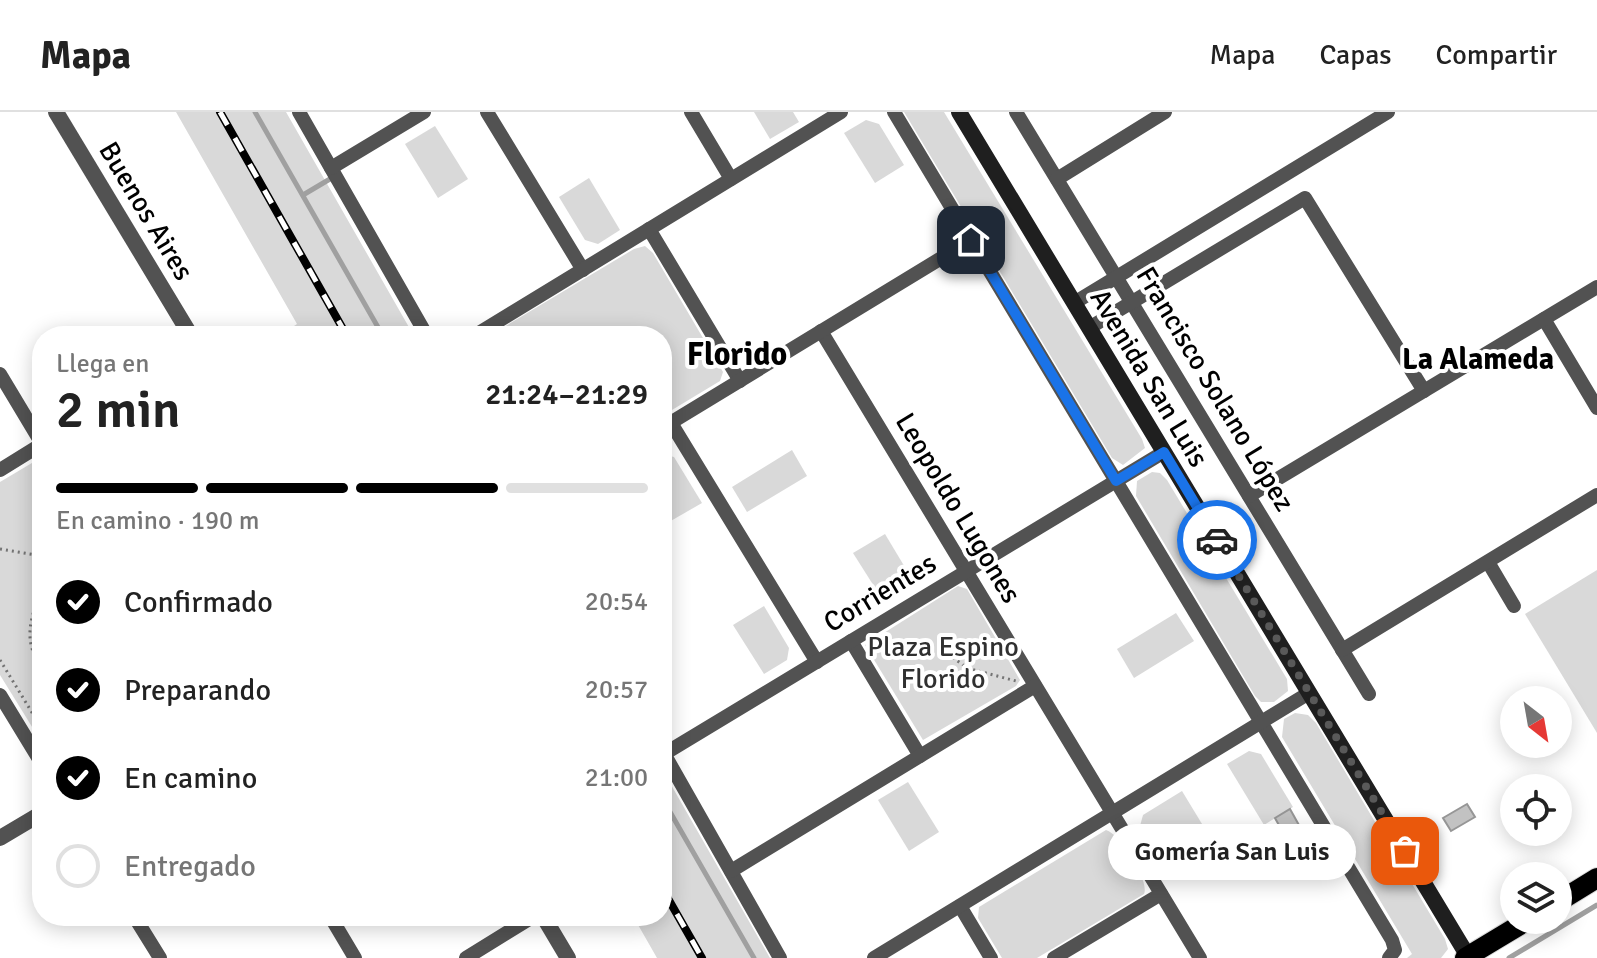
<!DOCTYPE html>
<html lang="es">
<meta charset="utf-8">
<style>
body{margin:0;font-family:Signika,sans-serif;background:#f2f2f2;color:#222;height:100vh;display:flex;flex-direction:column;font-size:30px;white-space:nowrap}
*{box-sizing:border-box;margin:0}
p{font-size:26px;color:#767676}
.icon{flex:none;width:44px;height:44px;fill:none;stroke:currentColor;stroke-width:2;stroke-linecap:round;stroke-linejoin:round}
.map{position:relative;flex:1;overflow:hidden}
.sheet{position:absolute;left:32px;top:214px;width:640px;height:600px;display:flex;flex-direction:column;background:#fff;border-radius:32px;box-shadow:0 4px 20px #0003}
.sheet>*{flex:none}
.needle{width:52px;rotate:149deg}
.buttons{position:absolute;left:1500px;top:574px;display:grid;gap:16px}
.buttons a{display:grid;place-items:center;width:72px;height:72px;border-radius:50%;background:#fff;box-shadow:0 4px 20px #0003;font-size:40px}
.pin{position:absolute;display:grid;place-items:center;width:68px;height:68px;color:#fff;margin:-34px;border-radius:16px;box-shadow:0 4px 12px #0006}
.courier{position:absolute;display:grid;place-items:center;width:80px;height:80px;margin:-40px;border:6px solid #1a73e8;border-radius:50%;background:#fff;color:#222;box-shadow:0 2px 10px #0007}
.bubble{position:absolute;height:56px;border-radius:28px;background:#fff;box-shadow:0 4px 20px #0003;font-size:26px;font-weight:600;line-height:56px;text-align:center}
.overview em{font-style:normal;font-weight:600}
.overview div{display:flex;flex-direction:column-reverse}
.overview{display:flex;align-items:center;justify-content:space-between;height:136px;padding:0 24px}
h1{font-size:52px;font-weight:600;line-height:60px}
.bar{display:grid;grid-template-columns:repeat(4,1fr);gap:12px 8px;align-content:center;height:96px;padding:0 24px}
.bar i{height:10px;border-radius:6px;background:#e0e0e0}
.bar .on{background:#000}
.bar p{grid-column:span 4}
ol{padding:0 24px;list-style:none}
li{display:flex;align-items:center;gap:24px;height:88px}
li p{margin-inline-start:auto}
li .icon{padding:8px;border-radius:50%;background:#000;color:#fff;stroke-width:4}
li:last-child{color:#767676}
li i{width:44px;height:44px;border:4px solid #e0e0e0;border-radius:50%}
header{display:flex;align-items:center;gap:48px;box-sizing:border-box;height:112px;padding:0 40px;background:#fff;border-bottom:2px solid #e0e0e0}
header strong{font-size:38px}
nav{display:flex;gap:44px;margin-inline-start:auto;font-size:28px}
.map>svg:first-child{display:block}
.green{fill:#d9d9d9}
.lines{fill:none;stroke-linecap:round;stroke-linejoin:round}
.stream{stroke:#a0a0a0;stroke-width:5}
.building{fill:#c2c2c2;stroke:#969696;stroke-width:2}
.primary-casing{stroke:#dbdbdb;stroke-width:22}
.path{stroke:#747474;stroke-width:3;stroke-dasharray:2 4;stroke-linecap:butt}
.minor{stroke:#525252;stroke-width:14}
.tertiary{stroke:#525252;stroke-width:16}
.secondary{stroke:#1f1f1f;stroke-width:16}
.primary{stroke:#000;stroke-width:20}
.rail-casing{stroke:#000;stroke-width:8}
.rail{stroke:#fff;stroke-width:5;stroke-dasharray:15;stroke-linecap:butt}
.done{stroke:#595959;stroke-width:8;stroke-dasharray:0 14.4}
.route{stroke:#1a73e8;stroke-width:10}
.labels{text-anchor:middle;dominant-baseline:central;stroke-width:8;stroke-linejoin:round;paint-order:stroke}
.street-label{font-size:28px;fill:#000;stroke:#fff}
.park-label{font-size:28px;fill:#303030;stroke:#fff}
.neighbourhood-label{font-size:30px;font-weight:bold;fill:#000;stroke:#fff}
.quarter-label{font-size:32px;font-weight:bold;fill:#000;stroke:#fff}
</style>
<header>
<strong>Mapa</strong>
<nav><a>Mapa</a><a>Capas</a><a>Compartir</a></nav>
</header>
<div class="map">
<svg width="1597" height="846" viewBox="0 0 1597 846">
<rect width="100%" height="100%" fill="#fff"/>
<g class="green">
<path d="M176,0H286L414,224H279L297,212Z"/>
<path d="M754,0H793L799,10L770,27Z"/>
<path d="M904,0H944L1142,327L1145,336L1123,353L1112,346Z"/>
<path d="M866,8L879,12L904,53L875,71L844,21Z"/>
<path d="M435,14L468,67L438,86L405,32Z"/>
<path d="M589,66L620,118L598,132L585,128L559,85Z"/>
<path d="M645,134L653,141L723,260L720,269L662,304V224H489L634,137Z"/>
<path d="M792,338L807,364L747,400L732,375Z"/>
<path d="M662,342L674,345L702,391L662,414Z"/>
<path d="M42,345V631L0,563V370Z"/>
<path d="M1152,360L1160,361L1167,368L1287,567L1288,579L1274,590H1261L1255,584L1136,384L1137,369Z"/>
<path d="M885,422L915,472L884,490L853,441Z"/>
<path d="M1597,458V621L1525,502Z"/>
<path d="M958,474L967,477L1020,568L1016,574L923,628L865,533Z"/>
<path d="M764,494L789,536L787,548L764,562L733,513Z"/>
<path d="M1176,501L1194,529L1134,566L1117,537Z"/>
<path d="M1295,601L1308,603L1316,611L1445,827L1448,837L1441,846H1407L1412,842L1282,625L1284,607Z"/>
<path d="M1249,639L1261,642L1293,695L1264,713L1227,652Z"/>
<path d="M662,657L770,846H657L633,804H662Z"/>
<path d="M908,670L939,720L909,739L878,688Z"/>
<path d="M1182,679L1219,740L1173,768L1140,714L1143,703Z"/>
<path d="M1106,718C1119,721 1150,769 1144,782L1037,846H1002L978,806L979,795Z"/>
</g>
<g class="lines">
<g class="stream">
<path d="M255,0L383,224"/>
<path d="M303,83L335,64"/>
<path d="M662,686L754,846"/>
<path d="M1509,846L1597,793"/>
</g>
</g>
<g class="building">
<path d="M1467,692L1475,705L1451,719L1443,706Z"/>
<path d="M1290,697L1300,715L1285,724L1275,706Z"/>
</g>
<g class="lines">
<g class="primary-casing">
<g id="primary">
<path d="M1558,790L1597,766"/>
<path d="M1465,846L1528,808"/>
</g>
</g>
<g class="path">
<path d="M0,437L42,444"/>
<path d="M42,472C33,505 20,525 42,556"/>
<path d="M872,538L940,536L967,556L1016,569"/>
<path d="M0,548L42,617"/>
</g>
<g class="minor">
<path d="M299,0L427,224"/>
<path d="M487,0L583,158"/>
<path d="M691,0L731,67"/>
<path d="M894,0L1392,828L1395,838L1389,846"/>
<path d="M1016,0L1369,582"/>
<path d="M331,56L424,0"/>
<path d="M1057,67L1165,0"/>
<path d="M649,117L740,269"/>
<path d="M1074,191L1388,0"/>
<path d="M1544,207L1597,296"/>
<path d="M1089,216L1305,86L1424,279"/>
<path d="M821,219L1200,846"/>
<path d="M474,224L841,0"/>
<path d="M0,262L42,332"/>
<path d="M671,311L817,550"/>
<path d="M662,316L971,128"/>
<path d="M0,358L42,332"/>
<path d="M1249,384L1597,175"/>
<path d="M1488,450L1514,494"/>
<path d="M851,529L920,644"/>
<path d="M1342,538L1597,383"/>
<path d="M0,583L42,652"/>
<path d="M662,638L780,846"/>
<path d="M664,642L1164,340"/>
<path d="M731,759L1035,574"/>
<path d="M960,794L991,846"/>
<path d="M134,804L160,846"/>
<path d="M330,804L355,846"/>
<path d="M466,846L534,804"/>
<path d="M874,846L1309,581"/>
<path d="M1054,846L1161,782"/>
</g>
<g class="tertiary">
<path d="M56,0L191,224"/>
<path d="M0,726L42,701"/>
<path d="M543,804L568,846"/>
</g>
<path class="secondary" d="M959,0L1469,846"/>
<use href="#primary" class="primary"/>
<g class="rail-casing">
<g id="rail">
<path d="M220,0L347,224"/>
<path d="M662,776L702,846"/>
</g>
</g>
<use href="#rail" class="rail"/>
</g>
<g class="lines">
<path class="done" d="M1217,428L1405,739"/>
<path class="route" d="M971,128L1116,369L1164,340L1217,428"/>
</g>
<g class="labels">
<g class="street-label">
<text transform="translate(146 99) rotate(59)">Buenos Aires</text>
<text transform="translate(1149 266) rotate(59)">Avenida San Luis</text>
<text transform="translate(1215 277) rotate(59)">Francisco Solano López</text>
<text transform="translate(958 396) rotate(59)">Leopoldo Lugones</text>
<text transform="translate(880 481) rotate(-31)">Corrientes</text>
</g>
<g class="park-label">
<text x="943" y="535">Plaza Espino<tspan x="943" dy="32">Florido</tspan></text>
</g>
<g class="neighbourhood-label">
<text x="1478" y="247">La Alameda</text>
</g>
<g class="quarter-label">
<text x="737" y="242">Florido</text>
</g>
</g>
</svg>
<div class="buttons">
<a><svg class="needle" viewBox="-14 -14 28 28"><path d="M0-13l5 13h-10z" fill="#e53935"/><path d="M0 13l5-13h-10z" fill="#767676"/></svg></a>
<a><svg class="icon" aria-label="locate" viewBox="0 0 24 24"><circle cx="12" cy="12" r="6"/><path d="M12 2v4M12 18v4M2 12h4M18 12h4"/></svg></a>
<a><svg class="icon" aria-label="layers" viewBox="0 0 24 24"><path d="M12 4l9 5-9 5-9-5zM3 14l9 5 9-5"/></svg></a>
</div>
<div class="pin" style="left:1405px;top:739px;background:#ea580c"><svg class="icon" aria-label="bag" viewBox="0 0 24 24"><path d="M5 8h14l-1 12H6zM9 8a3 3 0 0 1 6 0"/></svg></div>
<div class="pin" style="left:971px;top:128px;background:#1f2937"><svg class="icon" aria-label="home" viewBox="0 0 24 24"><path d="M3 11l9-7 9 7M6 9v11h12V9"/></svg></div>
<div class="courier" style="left:1217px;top:428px"><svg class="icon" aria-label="car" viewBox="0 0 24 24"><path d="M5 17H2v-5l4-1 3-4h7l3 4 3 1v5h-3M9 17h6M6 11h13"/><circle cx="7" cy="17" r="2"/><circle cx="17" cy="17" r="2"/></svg></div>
<div class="bubble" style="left:1108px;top:712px;width:248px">Gomería San Luis</div>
<section class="sheet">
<div class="overview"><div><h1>2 min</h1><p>Llega en</p></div><em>21:24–21:29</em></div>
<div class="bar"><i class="on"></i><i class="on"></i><i class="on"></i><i></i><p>En camino · 190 m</p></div>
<ol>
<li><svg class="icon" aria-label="check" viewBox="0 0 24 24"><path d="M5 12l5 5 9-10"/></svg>Confirmado<p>20:54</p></li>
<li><svg class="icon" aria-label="check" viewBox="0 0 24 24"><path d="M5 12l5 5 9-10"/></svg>Preparando<p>20:57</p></li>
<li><svg class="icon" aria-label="check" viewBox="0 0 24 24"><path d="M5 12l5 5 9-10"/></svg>En camino<p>21:00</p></li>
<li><i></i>Entregado</li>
</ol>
</section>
</div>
